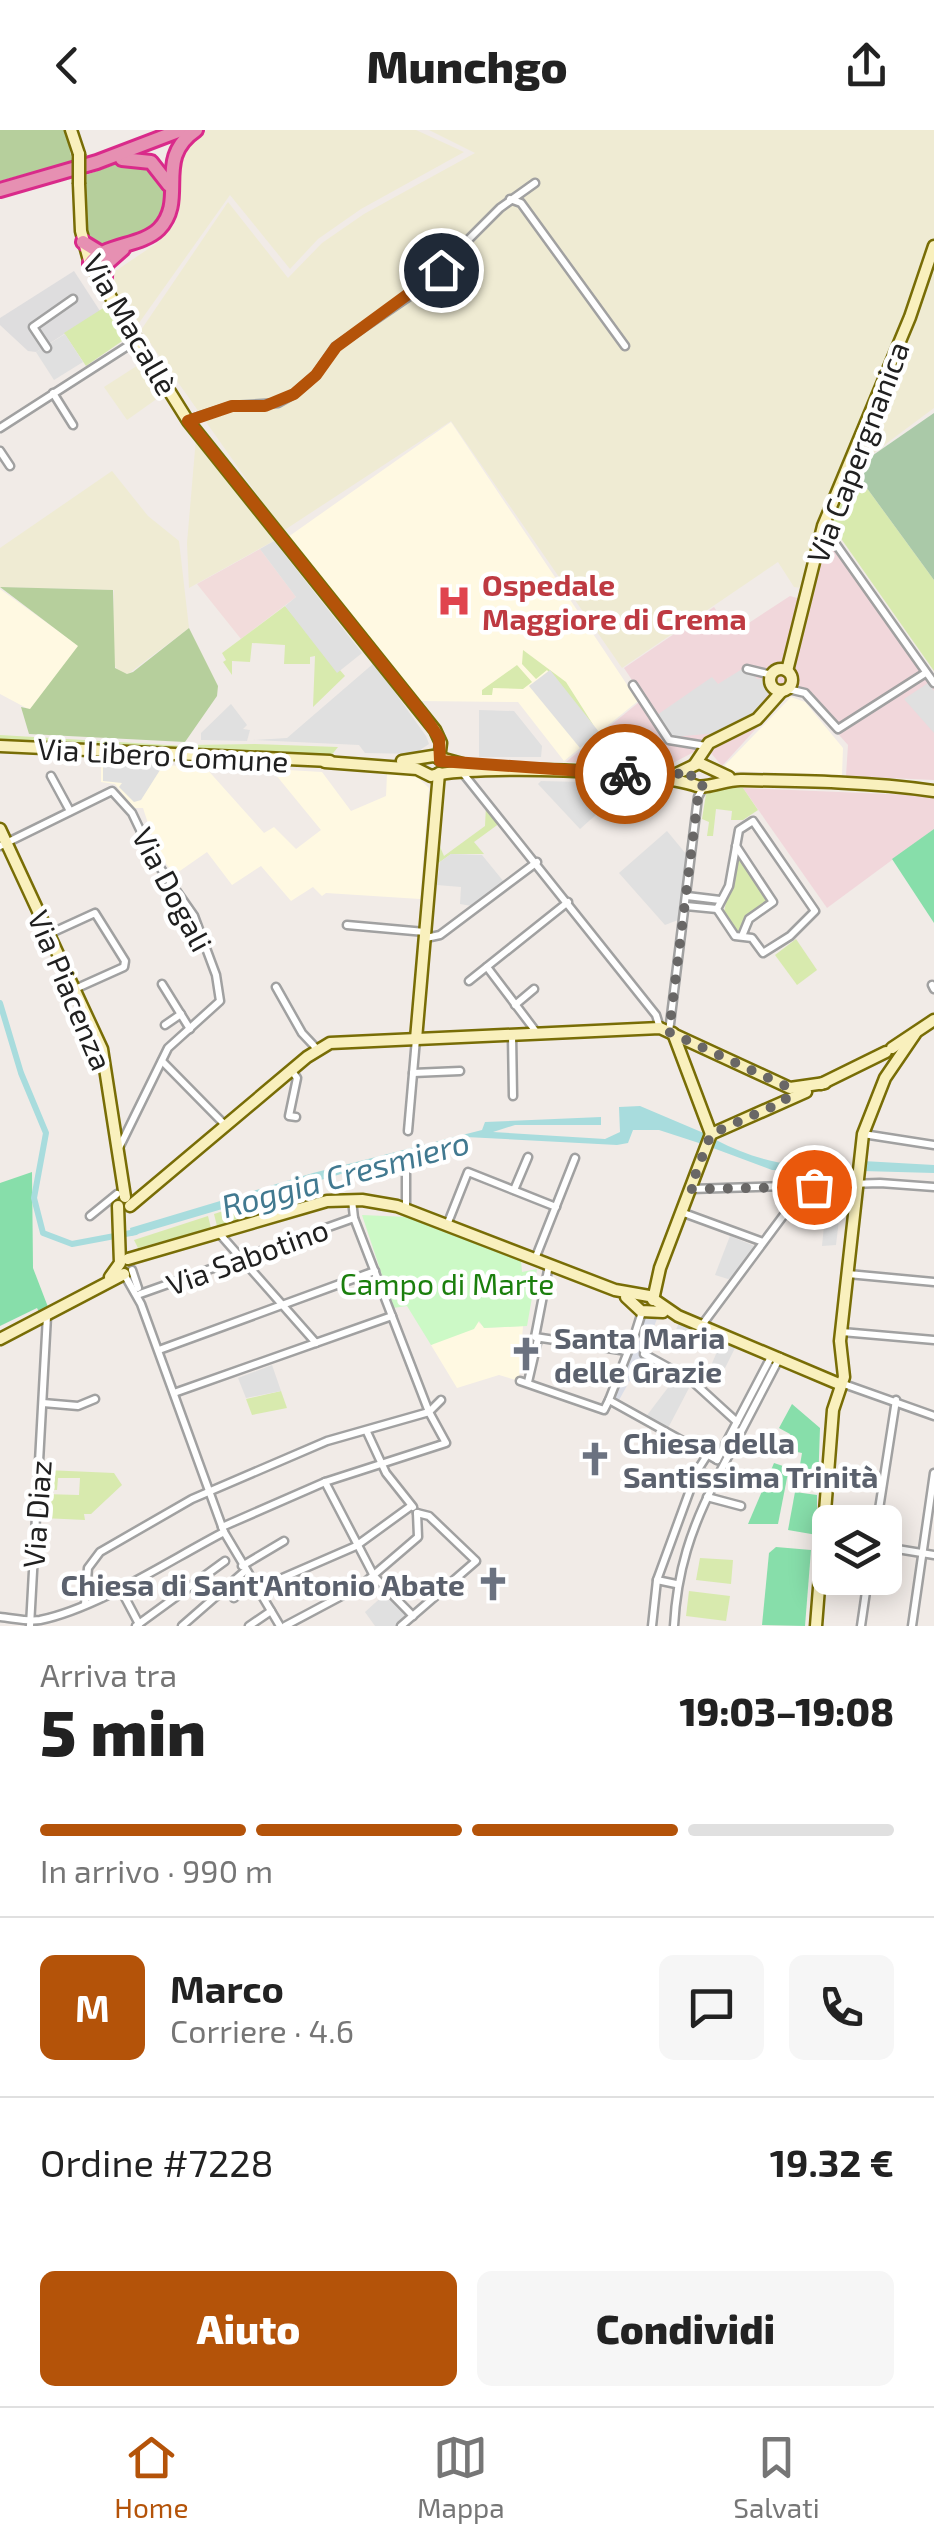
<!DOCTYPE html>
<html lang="it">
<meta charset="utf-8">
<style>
body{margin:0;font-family:"Exo 2",sans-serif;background:#f6f6f6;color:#222;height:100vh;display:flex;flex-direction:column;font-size:38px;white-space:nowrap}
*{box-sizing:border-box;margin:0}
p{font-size:32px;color:#767676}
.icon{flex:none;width:55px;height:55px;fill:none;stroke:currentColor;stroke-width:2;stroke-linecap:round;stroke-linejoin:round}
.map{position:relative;height:1496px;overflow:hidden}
.panel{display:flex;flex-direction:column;background:#fff;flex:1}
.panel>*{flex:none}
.tools{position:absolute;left:812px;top:1375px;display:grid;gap:20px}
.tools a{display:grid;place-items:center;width:90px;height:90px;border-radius:15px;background:#fff;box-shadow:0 5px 25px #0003;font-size:50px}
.pin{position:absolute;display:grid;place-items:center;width:85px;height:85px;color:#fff;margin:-42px;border:5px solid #fff;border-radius:50%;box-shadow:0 2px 10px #0007}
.courier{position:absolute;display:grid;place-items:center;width:100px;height:100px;margin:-50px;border:8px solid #b45309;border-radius:50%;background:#fff;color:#222;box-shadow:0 2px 12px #0007}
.head em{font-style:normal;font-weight:800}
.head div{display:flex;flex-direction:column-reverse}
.head{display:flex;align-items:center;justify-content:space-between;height:170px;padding:0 40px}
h1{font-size:65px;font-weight:800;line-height:75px}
.bar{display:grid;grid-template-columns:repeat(4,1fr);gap:15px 10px;align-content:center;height:120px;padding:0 40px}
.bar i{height:12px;border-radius:8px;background:#e0e0e0}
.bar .active{background:#b45309}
.bar p{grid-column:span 4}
.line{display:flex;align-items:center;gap:25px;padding:0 40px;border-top:2px solid #e0e0e0}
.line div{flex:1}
.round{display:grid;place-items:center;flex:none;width:105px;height:105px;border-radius:15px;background:#f6f6f6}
.primary-button{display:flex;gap:20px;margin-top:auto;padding:20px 40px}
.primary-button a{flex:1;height:115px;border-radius:15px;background:#b45309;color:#fff;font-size:40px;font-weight:800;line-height:115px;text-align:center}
.primary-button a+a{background:#f6f6f6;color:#222}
header{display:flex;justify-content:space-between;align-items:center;height:130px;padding:0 40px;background:#fff;font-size:45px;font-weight:800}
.menu{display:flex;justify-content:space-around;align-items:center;height:140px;border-top:2px solid #e0e0e0;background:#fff;font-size:28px;color:#767676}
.menu a{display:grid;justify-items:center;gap:5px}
.menu .active{color:#b45309}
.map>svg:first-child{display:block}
.residential{fill:#deddde}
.commercial{fill:#f1d7db}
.education{fill:#fff9e2}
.military{fill:#f2dcdb}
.farmland{fill:#efebd3}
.grass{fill:#d8eaae}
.forest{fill:#b6cf9c}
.cemetery{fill:#aac9a8}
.park{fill:#ccf9c6}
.pitch{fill:#87deaa}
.parking{fill:#e0e0e0}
.plaza{fill:#dbdee7}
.water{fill:#a8dcdd}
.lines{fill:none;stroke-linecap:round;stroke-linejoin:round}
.canal{stroke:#a8dcdd;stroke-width:6}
.street-casing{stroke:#a1a1a1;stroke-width:11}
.secondary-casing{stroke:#786d06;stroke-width:15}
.highway-casing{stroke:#d92a8a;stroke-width:18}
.street{stroke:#fff;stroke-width:6}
.secondary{stroke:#f9f0bd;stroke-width:10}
.highway{stroke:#e690b2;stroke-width:12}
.secondary-bridge-casing{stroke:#786d06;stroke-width:15;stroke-linecap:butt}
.secondary-bridge{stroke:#f9f0bd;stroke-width:10}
.done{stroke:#696766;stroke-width:10;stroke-dasharray:0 18}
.route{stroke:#b45309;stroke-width:12}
.labels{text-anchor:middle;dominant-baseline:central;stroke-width:9;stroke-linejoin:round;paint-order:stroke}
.street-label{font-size:30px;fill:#202020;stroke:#fff}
.health-label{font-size:30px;font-weight:bold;fill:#be3a42;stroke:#fff;text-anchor:start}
.park-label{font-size:30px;fill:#1b7f0d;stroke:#fff}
.worship-label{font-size:30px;font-weight:bold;fill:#5b616d;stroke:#fff;text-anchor:start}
.water-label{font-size:32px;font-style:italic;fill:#417990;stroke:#fff}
</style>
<header><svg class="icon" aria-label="back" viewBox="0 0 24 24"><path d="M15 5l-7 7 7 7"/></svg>Munchgo<svg class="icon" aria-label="share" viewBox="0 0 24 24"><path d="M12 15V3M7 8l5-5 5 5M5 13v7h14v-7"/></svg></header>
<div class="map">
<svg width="934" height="1496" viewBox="0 0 934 1496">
<rect width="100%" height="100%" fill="#f1ebe7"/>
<path class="residential" d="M74,141L100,181L36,222L28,221L0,195V188Z"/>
<g class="commercial">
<path d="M824,400L934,556V650L846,646L848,615L805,567L787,565L722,636L710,622L696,621L667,636L566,632L644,568L624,538L714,477L732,504L790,466L804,470Z"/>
<path d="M743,658L934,666V699L827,778Z"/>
</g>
<g class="education">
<path d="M451,292L638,571L564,631L518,572L418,571L288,407Z"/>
<path d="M0,459L79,516L30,580L0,564Z"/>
<path d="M791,567L805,572L843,618L842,645L729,641L725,635Z"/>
<path d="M101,632L205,637L264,703L274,697L296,719L321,700L271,639L322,642L351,681L386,666L387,644L415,645L429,658L420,769L326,763L322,766L313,757L291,771L261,736L232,755L207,722L174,745L157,721L143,678H134L115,654L101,652Z"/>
<path d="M477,1191L485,1198L523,1196L519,1251L499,1245L457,1258L431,1215Z"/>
</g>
<path class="military" d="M260,419L296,467L241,509L197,454Z"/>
<g class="farmland">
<path d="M207,0H416L464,22L361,79L318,109L290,139L230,65L139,193L114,158V142L157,113L174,95L180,78L176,37L187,15Z"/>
<path d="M429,0H934V278L836,351L817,396L801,458L794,457L778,432L622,538L451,291L283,401L141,200L228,72L288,148L322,113L364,84L475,23Z"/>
<path d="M143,232L165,263L127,290L104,257Z"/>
<path d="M196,308L277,409L189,458L187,413Z"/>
<path d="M112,341L148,386L179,411L189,498L128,544L119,542L112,532L114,460L0,457V418Z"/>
</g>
<g class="grass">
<path d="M108,175L128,207L86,236L64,203Z"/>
<path d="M853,339L934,450V541L828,390Z"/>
<path d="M285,476L345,546L313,577L315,526L310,527V534H284L285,515L252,513L250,532L232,531V545L223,532L226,530L222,523Z"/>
<path d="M523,520L566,552L594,596L547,540L536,549L522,534Z"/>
<path d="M517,535L532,552L523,559L493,558L492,565H482V560Z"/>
<path d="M0,605L185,616V622L0,611Z"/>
<path d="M255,614L338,617L330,627L188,622L189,615Z"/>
<path d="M715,657L743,658L758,680L743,690H731L732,681L716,679L713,706H707L709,692L702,689L706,664Z"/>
<path d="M486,675L500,693L474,712L484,724H451L437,734L438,712L444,726L485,696Z"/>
<path d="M736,727H741L771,771L748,787L738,805L723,786Z"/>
<path d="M796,809L817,840L797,855L775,825Z"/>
<path d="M291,1059L296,1071L217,1096L214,1084Z"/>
<path d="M208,1086L211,1098L138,1118L134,1110Z"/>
<path d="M281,1261L287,1278L252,1285L246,1269Z"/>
<path d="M46,1340L114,1343L122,1355L91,1384H84L85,1390L43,1388L44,1364L79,1365L80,1348H58L57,1360L45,1359Z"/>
<path d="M700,1428L733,1430L731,1454L696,1450Z"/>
<path d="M689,1461L730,1466L726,1491L686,1486Z"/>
</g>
<g class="forest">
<path d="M0,0H66L72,31L0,51Z"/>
<path d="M125,31C152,35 167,47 167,76L147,103L100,120C79,100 86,72 86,45Z"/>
<path d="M0,457L113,460L115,538L127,544L133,542L189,498L218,556L217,566L185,612L29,604L21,577L30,579L78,516Z"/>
</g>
<path class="cemetery" d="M934,283V450L853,339Z"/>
<path class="park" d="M362,1085L407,1087L516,1126L521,1130L522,1142L537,1139L527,1196L484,1198L479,1191L474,1199L431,1215L407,1176L393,1178Z"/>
<g class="pitch">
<path d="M934,699V793L892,729Z"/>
<path d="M32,1042L33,1138L48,1177L39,1182L37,1178L0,1196V1053Z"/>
<path d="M792,1274L820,1298L818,1356L797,1353L802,1323L787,1320L790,1304L779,1298Z"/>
<path d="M774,1333L789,1338L778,1394H748Z"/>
<path d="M795,1362L817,1365V1405L788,1400Z"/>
<path d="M776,1417L811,1420L805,1496L762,1495L769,1423Z"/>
</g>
<g class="parking">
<path d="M65,204L83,232L54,250L36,222Z"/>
<path d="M274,411L362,523L337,543L285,476L296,467L260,419Z"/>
<path d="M374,533L426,606L429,614L414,624L365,623L359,615L253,610L287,608Z"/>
<path d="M747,536L757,549H765L769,563L752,586L719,603L672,607L657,585L712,547L718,554Z"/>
<path d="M550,540L599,602L580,618L529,556Z"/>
<path d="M928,553L934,561V603L904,569Z"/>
<path d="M231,574L247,595L243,599L250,600L247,611L201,610V603Z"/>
<path d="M479,580L514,581L542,616L541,627H479Z"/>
<path d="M103,632L155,633V639L160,640L141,670L134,672L119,657L122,653L103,651Z"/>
<path d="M541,651L624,653L627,657L580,699L538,654Z"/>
<path d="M667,701L686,724L678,790L665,795L619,743Z"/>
<path d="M451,724L482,725L504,752L472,776L460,774L461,757L437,755L440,732Z"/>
<path d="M815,1059L842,1064L836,1115L822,1116L827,1065L811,1064Z"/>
<path d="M730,1106L757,1117L735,1147L728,1149L715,1145Z"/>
<path d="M679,1192L737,1214L718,1252L707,1245L719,1217L676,1200Z"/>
<path d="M272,1235L281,1261L246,1268L238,1248Z"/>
<path d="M676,1247L690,1256L667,1300L645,1288Z"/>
<path d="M386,1463L409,1486L397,1496H375L365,1482Z"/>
</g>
<path class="plaza" d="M659,1183L643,1227L619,1270L613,1268L637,1210L641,1211L638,1205L645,1185Z"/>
<g class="water">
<path d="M640,976L706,1004L702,1014L659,1000H633L628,1013L617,1015L466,1007L131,1106L130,1098L313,1043L482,1000L485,992L601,987V995H515L493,1002L605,1009L620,1002L619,977Z"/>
<path d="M716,1010C761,1033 801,1040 851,1036L850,1043L772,1040L713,1018Z"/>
<path d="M863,1031L934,1035V1043L862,1041Z"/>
</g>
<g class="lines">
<path class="canal" d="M0,873L21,943L46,1003L34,1068L43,1103L72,1114L136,1102"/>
<g class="street-casing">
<g id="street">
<path d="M510,69L521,73L625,216"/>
<path d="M47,218L33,197L73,169"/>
<path d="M53,263L73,295"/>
<path d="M189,290L232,276L278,273L294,264L316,245L335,217L417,161L500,78L535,53"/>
<path d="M0,298L137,210"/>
<path d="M0,321L10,336"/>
<path d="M823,396L934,553"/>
<path d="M747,539L772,545"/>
<path d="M633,555L669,610L706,616"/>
<path d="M788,559L805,563L838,599L924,544"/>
<path d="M462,642L656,885L660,898"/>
<path d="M51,646L70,681"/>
<path d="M753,691L815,781L790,806L763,823L752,808L735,806L717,779L729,756L739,700Z"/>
<path d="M0,716L112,661L132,683L154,729L194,786L216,845L220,871L168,918L118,1020"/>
<path d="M736,716L773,772L749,789L742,806"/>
<path d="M687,766L720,770"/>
<path d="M686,776L717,779"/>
<path d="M347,795L425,802"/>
<path d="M49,804L95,783L125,831L124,837L75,859"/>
<path d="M426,808L440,805L537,732"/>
<path d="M487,837L537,903"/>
<path d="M469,851L568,772"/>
<path d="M162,854L190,899"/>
<path d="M932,855L934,859"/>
<path d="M276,857L302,903L317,919"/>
<path d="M515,875L534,859"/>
<path d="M165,895L181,884"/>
<path d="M669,902L698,667L704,656"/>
<path d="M512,905L513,966"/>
<path d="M162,931L225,995"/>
<path d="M292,941L297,948L289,986L296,987"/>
<path d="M413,943L460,941"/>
<path d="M408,1001L416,909"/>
<path d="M863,1004L934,1015"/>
<path d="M691,1059L880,1053L934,1057"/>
<path d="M514,1060L528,1027"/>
<path d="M406,1079V1035"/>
<path d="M681,1082L763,1112"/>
<path d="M90,1086L117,1064"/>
<path d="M447,1095L468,1042L556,1077"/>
<path d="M218,1102L316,1213"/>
<path d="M535,1129L575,1028"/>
<path d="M549,1135L535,1207L627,1221"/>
<path d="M132,1140L138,1158"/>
<path d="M124,1144L141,1174L224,1402L280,1496"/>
<path d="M848,1144L934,1152"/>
<path d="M140,1164L354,1088"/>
<path d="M702,1195L789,1078L796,1065L791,1059"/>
<path d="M842,1202L934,1210"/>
<path d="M635,1204L642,1182"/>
<path d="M633,1209L609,1270L717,1330"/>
<path d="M159,1220L375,1141"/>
<path d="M644,1224L691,1250L737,1292"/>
<path d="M520,1251L604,1280L609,1270"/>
<path d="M528,1252L538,1209"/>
<path d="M841,1253L934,1286"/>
<path d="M174,1263L392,1186"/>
<path d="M43,1273L78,1276L95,1269"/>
<path d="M367,1302L386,1343L413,1377"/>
<path d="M706,1327L697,1341L717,1348"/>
<path d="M717,1330L772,1225"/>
<path d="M721,1340L780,1227"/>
<path d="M325,1352L374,1446L413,1486"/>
<path d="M707,1367L741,1376"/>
<path d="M877,1392L896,1270"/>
<path d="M222,1397L325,1352L446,1313L429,1282L354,1088L352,1070"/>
<path d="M885,1417L934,1425"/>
<path d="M242,1436L284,1411"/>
<path d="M657,1450L676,1454"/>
<path d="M257,1459L356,1416L411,1376"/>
<path d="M121,1460L139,1494"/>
<path d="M234,1468L252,1452"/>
<path d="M85,1474L88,1438L100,1422L192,1369L327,1311L429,1282L441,1270"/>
<path d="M0,1487C12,1488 27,1492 40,1490C98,1478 170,1430 224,1402"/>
<path d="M30,1496L47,1186"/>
<path d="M136,1496L225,1431"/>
<path d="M182,1496L245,1441"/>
<path d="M249,1496L271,1481"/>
<path d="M285,1496L362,1455L418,1407L417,1383"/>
<path d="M401,1496L476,1431L429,1386L417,1383"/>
<path d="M652,1496L657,1450L697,1341"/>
<path d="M674,1496C677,1441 691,1398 716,1350"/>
<path d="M861,1496L868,1448"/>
<path d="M912,1496L934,1343"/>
</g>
</g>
<g class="secondary-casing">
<g id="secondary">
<path d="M71,0L79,24"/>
<path d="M79,54L81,101L90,134L188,291L435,600L441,613L439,629"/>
<circle cx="781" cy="550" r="11"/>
<path d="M787,541L823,396L910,187L934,116"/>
<path d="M0,616L330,631"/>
<path d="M402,631L433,626L466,635"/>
<path d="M325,632L417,639L431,646C475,634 653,640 697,656C706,659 729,649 742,650C805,651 871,652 934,661"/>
<path d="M695,634L709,613L757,589L782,561"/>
<path d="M674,645L699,633L729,647"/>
<path d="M0,699L102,919L125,1067"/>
<path d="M673,903L711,1004"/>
<path d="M416,909L439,643"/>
<path d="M892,918L934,890"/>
<path d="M821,954L886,922"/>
<path d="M711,1004L806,962"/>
<path d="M130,1076L307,927L330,913L660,898L790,958L825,953"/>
<path d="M128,1129L327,1071L362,1070L397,1076L615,1160L649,1166L678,1186L839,1254"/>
<path d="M110,1147L120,1133L118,1076"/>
<path d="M626,1167L641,1181L663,1182"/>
<path d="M653,1170L660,1138L711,1004"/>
<path d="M0,1209L124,1144"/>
<path d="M816,1496L833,1280L844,1247L840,1211L863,1004L885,948L915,904"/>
</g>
</g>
<g class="highway-casing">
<g id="highway">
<path d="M122,29L151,32L169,55"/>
<path d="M0,60L97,32L181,0"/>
<path d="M83,112L101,123"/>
<path d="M90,134C101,114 141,117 159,99C188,69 153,29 196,0"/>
<path d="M90,134H106L123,119"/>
<path d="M104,159L106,134"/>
</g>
</g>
<use href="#street" class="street"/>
<use href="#secondary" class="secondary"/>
<use href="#highway" class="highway"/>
<g class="secondary-bridge-casing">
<path id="secondary-bridge" d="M79,24V54"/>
</g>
<use href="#secondary-bridge" class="secondary-bridge"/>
</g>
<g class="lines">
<path class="done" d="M625,644L668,647L690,640L693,654L704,656L698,667L669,902L790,958L785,971L711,1004L690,1059L814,1057"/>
<path class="route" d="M441,140L336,217L316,245L294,264L265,276H232L188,291L425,587L439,608L440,631L625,644"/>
</g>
<defs>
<g id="hospital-bare" transform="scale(2.7)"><path d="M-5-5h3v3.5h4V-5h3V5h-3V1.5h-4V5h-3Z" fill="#e0444e" stroke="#fff" stroke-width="2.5" paint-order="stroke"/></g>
<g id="church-bare" transform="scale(2.7)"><path d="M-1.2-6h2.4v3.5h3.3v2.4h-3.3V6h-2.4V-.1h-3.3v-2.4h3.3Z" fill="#6b7280" stroke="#fff" stroke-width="2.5" paint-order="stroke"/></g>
</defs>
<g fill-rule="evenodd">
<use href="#hospital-bare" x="454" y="471"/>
<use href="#church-bare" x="526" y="1224"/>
<use href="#church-bare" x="595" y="1329"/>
<use href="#church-bare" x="493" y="1454"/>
</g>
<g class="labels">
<g class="street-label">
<text transform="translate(131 194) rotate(60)">Via Macallè</text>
<text transform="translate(857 322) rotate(-69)">Via Capergnanica</text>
<text transform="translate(163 624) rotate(3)">Via Libero Comune</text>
<text transform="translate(173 759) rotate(62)">Via Dogali</text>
<text transform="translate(71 860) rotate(67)">Via Piacenza</text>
<text transform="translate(247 1126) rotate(-20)">Via Sabotino</text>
<text transform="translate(36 1384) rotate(-86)">Via Diaz</text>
</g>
<g class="health-label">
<text x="482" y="454">Ospedale<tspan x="482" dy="34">Maggiore di Crema</tspan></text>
</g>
<g class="park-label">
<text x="447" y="1153">Campo di Marte</text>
</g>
<g class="worship-label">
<text x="554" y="1207">Santa Maria<tspan x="554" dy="34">delle Grazie</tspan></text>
<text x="623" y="1312">Chiesa della<tspan x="623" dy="34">Santissima Trinità</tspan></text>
<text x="465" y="1454" text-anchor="end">Chiesa di Sant'Antonio Abate</text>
</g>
<g class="water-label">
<text transform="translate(345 1043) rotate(-15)">Roggia Cresmiero</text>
</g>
</g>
</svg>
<div class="tools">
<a><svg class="icon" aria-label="layers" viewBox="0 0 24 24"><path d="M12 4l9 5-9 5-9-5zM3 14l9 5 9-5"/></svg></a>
</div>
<div class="pin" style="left:814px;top:1057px;background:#ea580c"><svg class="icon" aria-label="bag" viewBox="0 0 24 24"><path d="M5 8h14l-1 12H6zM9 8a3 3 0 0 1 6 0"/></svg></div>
<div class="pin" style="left:441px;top:140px;background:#1f2937"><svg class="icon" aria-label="home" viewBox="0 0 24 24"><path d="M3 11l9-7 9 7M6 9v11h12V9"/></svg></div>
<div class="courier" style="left:625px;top:644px"><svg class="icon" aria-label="bike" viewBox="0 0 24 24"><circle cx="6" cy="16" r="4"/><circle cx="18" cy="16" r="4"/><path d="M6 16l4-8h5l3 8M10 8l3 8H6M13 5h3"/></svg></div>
</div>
<section class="panel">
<div class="head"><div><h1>5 min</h1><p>Arriva tra</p></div><em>19:03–19:08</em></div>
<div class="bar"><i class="active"></i><i class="active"></i><i class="active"></i><i></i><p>In arrivo · 990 m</p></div>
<div class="line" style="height:180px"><b class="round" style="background:#b45309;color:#fff">M</b><div><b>Marco</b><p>Corriere · 4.6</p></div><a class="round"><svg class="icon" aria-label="chat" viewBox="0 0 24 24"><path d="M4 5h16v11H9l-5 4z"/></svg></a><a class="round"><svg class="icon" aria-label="phone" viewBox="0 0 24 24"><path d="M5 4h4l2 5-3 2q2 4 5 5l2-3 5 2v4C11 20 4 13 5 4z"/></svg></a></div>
<div class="line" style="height:130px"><div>Ordine #7228</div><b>19.32 €</b></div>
<div class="primary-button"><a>Aiuto</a><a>Condividi</a></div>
</section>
<nav class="menu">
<a class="active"><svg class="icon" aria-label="home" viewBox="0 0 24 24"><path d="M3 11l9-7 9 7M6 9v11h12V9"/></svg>Home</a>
<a><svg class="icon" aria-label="map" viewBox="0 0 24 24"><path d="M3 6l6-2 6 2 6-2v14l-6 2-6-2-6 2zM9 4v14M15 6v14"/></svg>Mappa</a>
<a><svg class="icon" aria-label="saved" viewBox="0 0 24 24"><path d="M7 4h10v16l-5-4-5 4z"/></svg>Salvati</a>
</nav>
